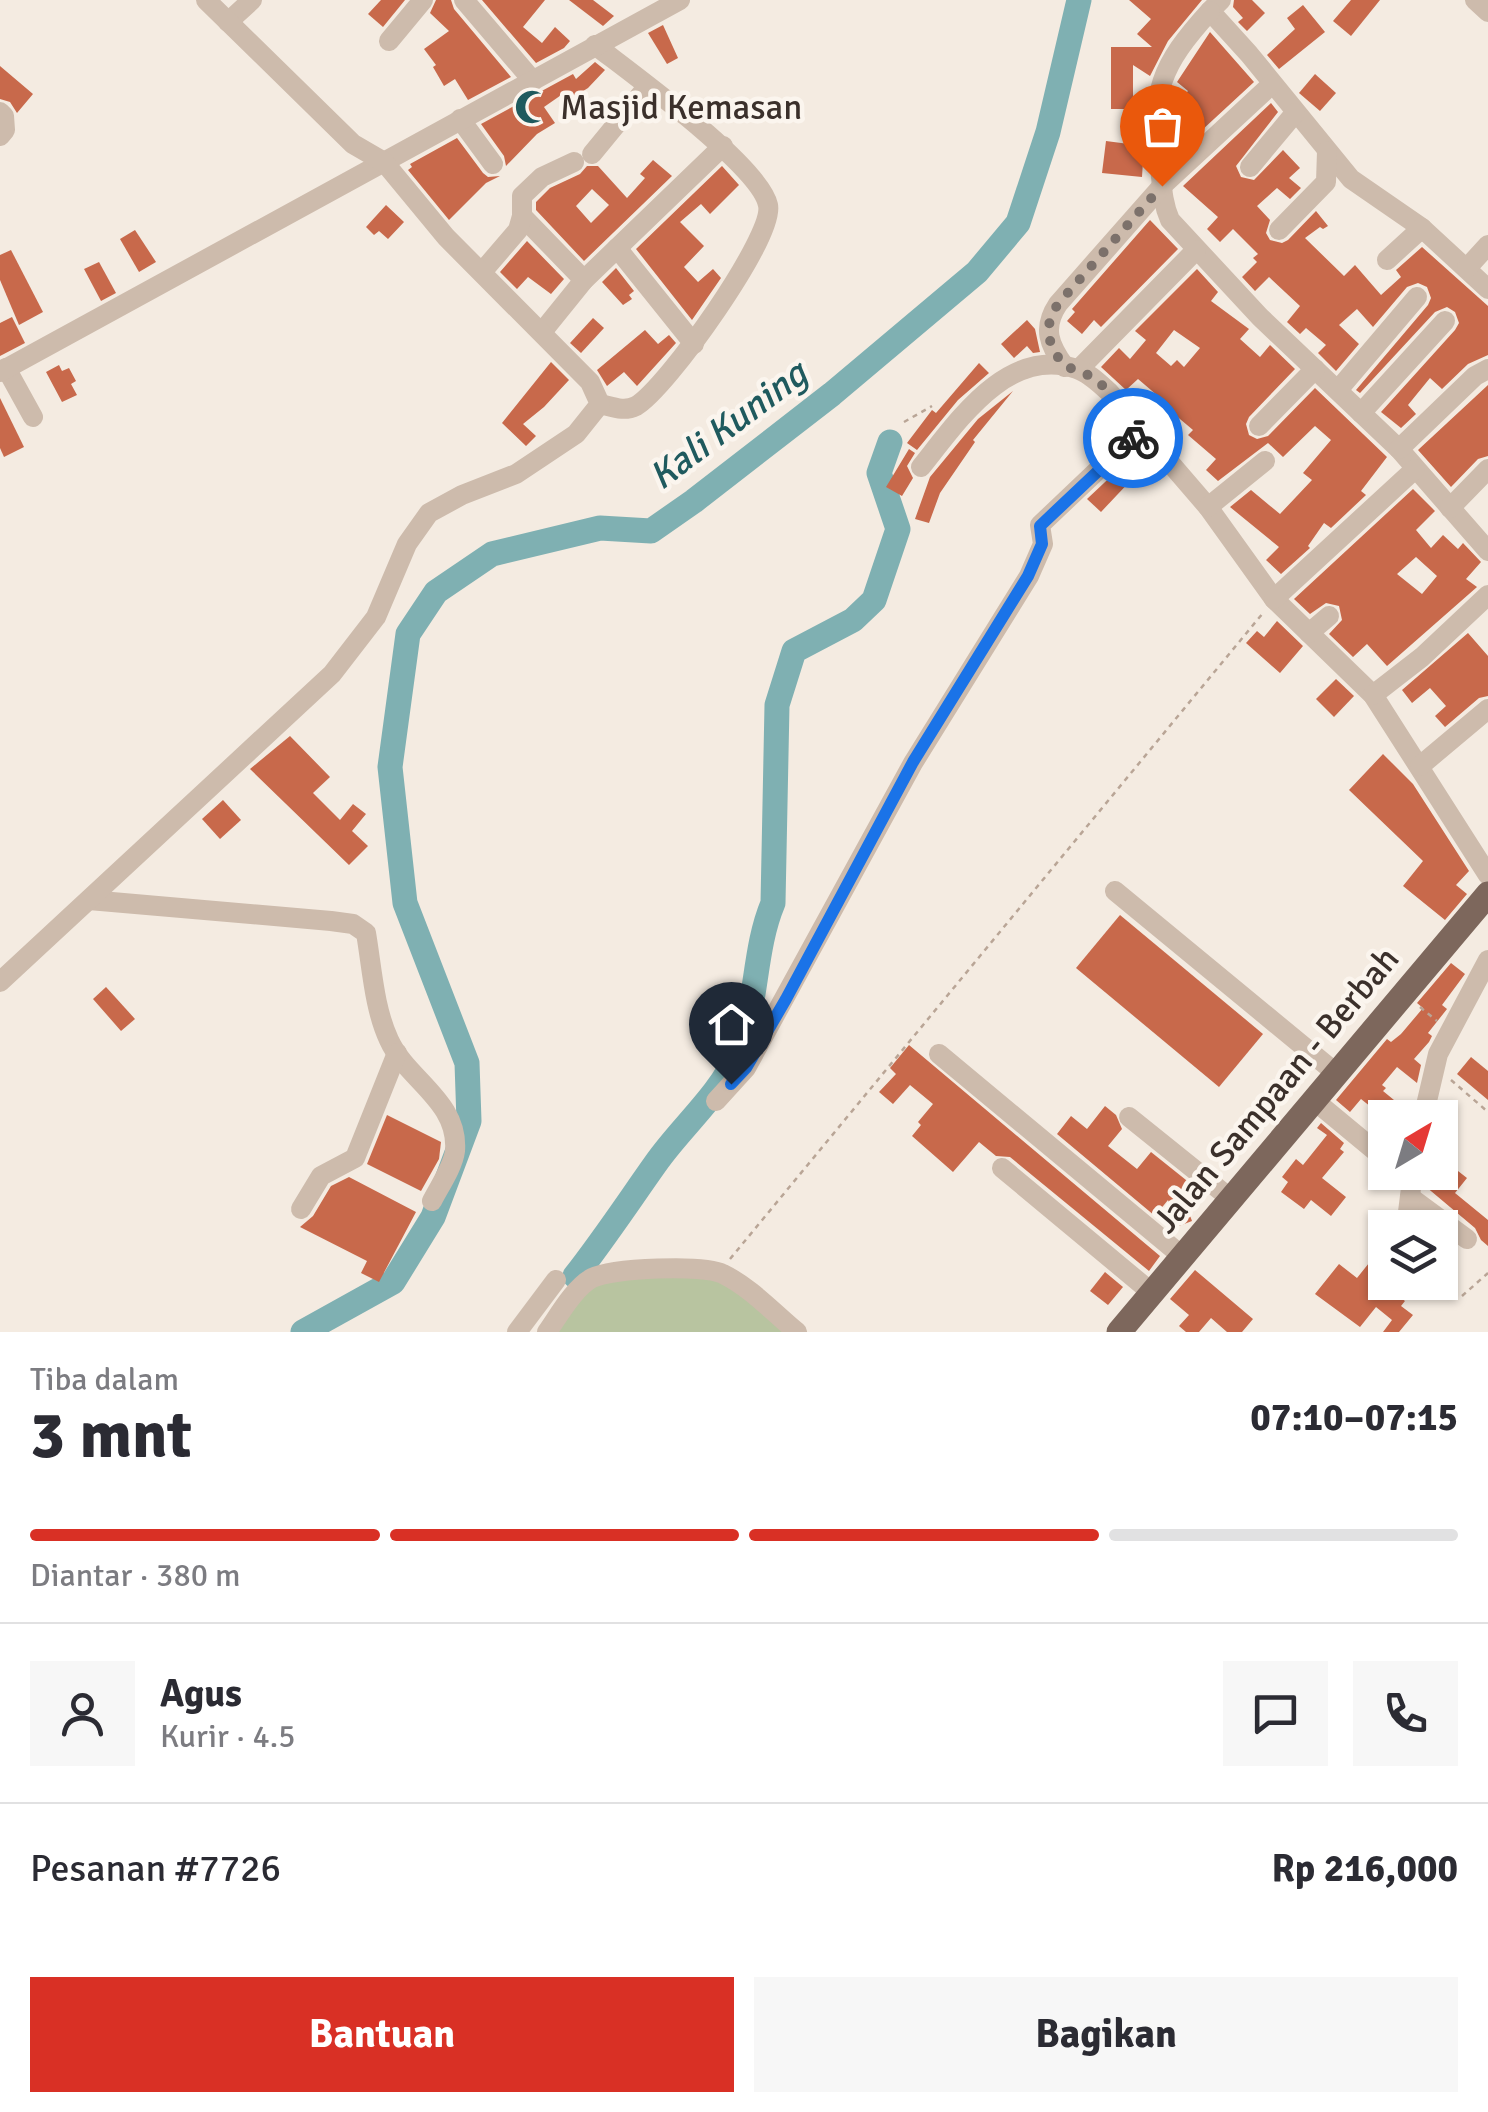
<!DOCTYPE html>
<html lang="id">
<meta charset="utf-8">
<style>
body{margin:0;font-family:Signika,sans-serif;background:#f7f7f7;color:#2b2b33;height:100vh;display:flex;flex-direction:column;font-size:38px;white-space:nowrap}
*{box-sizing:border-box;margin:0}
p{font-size:32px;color:#7c7c81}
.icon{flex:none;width:55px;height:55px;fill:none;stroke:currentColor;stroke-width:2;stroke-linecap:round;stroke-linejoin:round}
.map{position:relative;height:1332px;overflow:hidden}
.details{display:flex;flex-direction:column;background:#fff;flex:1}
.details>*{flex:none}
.needle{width:65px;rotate:38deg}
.controls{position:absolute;left:1368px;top:1100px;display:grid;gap:20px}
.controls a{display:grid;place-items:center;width:90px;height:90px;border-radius:0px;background:#fff;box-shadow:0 2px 8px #0004;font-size:50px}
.pin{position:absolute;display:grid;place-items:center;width:85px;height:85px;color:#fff;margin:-102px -42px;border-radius:50% 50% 50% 0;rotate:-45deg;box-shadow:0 0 10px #0007}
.pin .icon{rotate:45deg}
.courier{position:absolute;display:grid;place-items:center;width:100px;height:100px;margin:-50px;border:8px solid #1a73e8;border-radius:50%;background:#fff;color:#222;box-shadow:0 2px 12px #0007}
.overview em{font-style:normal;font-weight:800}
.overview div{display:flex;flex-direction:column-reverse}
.overview{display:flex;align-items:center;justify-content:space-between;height:170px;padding:0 30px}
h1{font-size:65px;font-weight:800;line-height:75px}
.bar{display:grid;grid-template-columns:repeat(4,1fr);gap:15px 10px;align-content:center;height:120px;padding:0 30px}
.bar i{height:12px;border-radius:8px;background:#e1e1e2}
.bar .current{background:#d93025}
.bar p{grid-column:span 4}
.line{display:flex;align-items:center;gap:25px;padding:0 30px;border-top:2px solid #e1e1e2}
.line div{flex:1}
.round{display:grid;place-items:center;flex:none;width:105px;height:105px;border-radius:0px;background:#f7f7f7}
.cta{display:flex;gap:20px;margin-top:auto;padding:20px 30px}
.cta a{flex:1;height:115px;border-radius:0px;background:#d93025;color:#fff;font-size:40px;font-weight:800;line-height:115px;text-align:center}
.cta a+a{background:#f7f7f7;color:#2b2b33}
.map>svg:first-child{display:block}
.green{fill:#b8c4a0}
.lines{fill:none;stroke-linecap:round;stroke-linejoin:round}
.river{stroke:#7fb0b2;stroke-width:25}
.building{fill:#c8694b;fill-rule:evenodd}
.path{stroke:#b9a596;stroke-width:2.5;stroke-dasharray:5 5;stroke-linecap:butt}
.minor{stroke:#cdbbac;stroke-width:20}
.major{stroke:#7d675c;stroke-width:25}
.done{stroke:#7c716b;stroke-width:10;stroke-dasharray:0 18}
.route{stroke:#1a73e8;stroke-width:12}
.labels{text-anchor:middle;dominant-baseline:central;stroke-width:9;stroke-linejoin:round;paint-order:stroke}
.poi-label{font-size:35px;fill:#3b302b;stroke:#fbf5ee;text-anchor:start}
.street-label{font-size:35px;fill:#3b302b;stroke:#fbf5ee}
.water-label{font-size:38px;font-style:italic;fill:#1f5a5e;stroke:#fbf5ee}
</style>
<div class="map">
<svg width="1488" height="1332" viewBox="0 0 1488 1332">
<rect width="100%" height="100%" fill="#f4ebe1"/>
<path class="green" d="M720,1271L795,1332H551L592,1279Z"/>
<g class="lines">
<g class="river">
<path d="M575,1276C604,1239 629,1201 656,1163C682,1126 720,1095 738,1053C758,1004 753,951 773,903L777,705L794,651L853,620L874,600L898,529L879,473L890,442"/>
<path d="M303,1332L393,1282L433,1217L469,1121L467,1063L405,903L390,767L408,634L436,592L492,554L600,528L651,531L694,501L832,394L977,272L1018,223L1048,132L1079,0"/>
</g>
</g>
<g class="building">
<path d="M381,0H405L383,27L368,14Z"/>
<path d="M436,0H451L454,9L511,77L468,100L455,79L444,86L433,67L436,65L424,49L449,31L430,13Z"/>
<path d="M482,0H545L523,27L542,43L555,27L570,41L564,48L536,63Z"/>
<path d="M569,0H593L614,16L603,26Z"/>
<path d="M1129,0H1202L1168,41L1150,76L1133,65V105L1130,109H1111V47H1152L1137,34L1151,19Z"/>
<path d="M1234,0H1252L1265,13L1247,31L1238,22L1243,18L1233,7Z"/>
<path d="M1351,0H1380L1351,36L1333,21Z"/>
<path d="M1303,5L1325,32L1279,69L1267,55L1295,29L1287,18Z"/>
<path d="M663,25L678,58L667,64L648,33Z"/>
<path d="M1210,32L1254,82L1188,143L1176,131L1193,113L1179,101L1188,91L1177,82Z"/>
<path d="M595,62L605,70L588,88L572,98L567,91L544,107L555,123L537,134L506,166L504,156L481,124L573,74L576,79Z"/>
<path d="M0,66L33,94L17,113L10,102L0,99Z"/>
<path d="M1315,74L1336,93L1320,111L1299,93Z"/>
<path d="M1271,103L1278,112L1236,166L1241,177L1254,180L1283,150L1300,168L1289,178L1301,188L1290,199L1277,188L1257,206L1270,220L1266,233L1270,240L1282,243L1288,240L1316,211L1328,226L1323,229L1320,227L1305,238L1344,276L1355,265L1381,295L1401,277L1396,270L1422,247L1488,306V355L1468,364L1442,389L1430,378L1408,405L1416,414L1401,428L1381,412L1455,330L1459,323L1455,312L1447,307L1435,312L1360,393L1356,390L1428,305L1431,298L1427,287L1418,283L1407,287L1373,327L1357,309L1339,325L1359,344L1336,371L1318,353L1326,345L1306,328L1300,334L1287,322L1300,306L1269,277L1255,291L1242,277L1257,262L1253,258L1258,254L1233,229L1220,242L1207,229L1218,217L1183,186Z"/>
<path d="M457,138L483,173L488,177L500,176L486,183L449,220L408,170L412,167L410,164Z"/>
<path d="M1106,141L1144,146L1142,177L1102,173Z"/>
<path d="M653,160L672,176L584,261L536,210V202L550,188L580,174L587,166H598L627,198L645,178L640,174ZM592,189L609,205L591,223L576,206Z"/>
<path d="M722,166L739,185L710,214L701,204L680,222L704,246L684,267L698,282L713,269L721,278L692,320L636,249Z"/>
<path d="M386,205L404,222L388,239L379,231L374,235L366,227Z"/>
<path d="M1150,220L1178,249L1101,327L1094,320L1082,334L1067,321L1075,312L1072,309Z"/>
<path d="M135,230L156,262L139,272L120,239Z"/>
<path d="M527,241L564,279L551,294L528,277L517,289L500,272Z"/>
<path d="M11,250L43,312L19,325L0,280V255Z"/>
<path d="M99,262L116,293L101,301L84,269Z"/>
<path d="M616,268L634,291L629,295L632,299L623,305L602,282Z"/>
<path d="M1197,269L1218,292L1211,301L1249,329L1240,339L1260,357L1270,345L1295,369L1249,417L1246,424L1249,435L1257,439L1268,436L1315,388L1387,457L1361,491L1366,495L1331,528L1324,523L1308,546L1310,548L1281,574L1266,560L1279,547L1230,507L1251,490L1280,514L1312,480L1303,473L1331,440L1315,426L1283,457L1268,443L1218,481L1206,470L1216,459L1188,435L1193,430L1174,414L1160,430L1144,412L1158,396L1138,379L1126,390L1101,367L1119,348L1130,359L1146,340L1135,331ZM1174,330L1200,348L1184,367L1177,360L1171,366L1156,353Z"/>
<path d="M12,317L25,343L0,356V323Z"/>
<path d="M593,318L604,328L581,353L570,343Z"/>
<path d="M1027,320L1035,329L1040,352L1033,353L1027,346L1014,358L1001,344Z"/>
<path d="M645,330L658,344L669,335L676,343L637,386L624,372L607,386L597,370Z"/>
<path d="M551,362L569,380L544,407L523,424L536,436L526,446L502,423Z"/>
<path d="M979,363L989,373L958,400L917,450L907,443L932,410L936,413Z"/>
<path d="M59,365L62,371L69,368L76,381L71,384L77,395L62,402L46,372Z"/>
<path d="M1488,385V456L1478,459L1451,487L1418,450Z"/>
<path d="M1013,391L973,440L975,442L940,493L929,523L915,519L930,477L978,419Z"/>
<path d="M0,398L24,447L4,457L0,448Z"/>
<path d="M909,449L915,453L907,466L913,478L902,496L886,487Z"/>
<path d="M1139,450L1150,460L1101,512L1087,499Z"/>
<path d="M1413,489L1435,511L1416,530L1431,548L1443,535L1458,549L1463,543L1481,562L1466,579L1477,587L1387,666L1367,644L1353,657L1329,634L1342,620L1339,606L1326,603L1310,614L1294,599ZM1416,557L1437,576L1422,594L1397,574Z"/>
<path d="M1277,621L1303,646L1280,673L1246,643L1257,631L1264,637Z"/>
<path d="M1468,633L1488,656V696L1479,698L1445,727L1435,716L1446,706L1430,688L1412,703L1402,690Z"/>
<path d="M1336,679L1354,696L1334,717L1316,699Z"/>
<path d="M290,736L330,777L313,793L340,820L353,804L366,814L352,831L368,846L349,865L250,769Z"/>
<path d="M1383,754L1413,784L1469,871L1456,885L1467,894L1445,920L1403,886L1423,861L1349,790Z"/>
<path d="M223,800L241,820L220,839L202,819Z"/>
<path d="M1120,915L1263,1034L1219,1087L1076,968Z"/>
<path d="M1451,963L1465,974L1442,1005L1447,1009L1428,1033L1432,1036L1429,1042L1414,1059L1421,1065L1417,1083L1397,1067L1382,1085L1386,1088L1383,1091L1394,1100L1381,1115L1361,1099L1350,1112L1336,1100L1387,1039L1391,1042L1401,1034L1423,1008L1417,1003Z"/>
<path d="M106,987L135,1019L121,1031L93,999Z"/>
<path d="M909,1045L1160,1256L1149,1271L1010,1157L996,1156L979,1142L953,1172L912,1136L921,1125L918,1122L933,1104L910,1085L893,1104L879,1092L896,1074L890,1068Z"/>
<path d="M1471,1057L1488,1071V1100L1457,1074Z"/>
<path d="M1105,1106L1116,1115L1122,1129L1108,1146L1137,1169L1151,1152L1196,1188L1185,1202L1192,1221L1179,1226L1168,1200L1155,1216L1057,1134L1071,1116L1087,1129Z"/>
<path d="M387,1115L441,1142L439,1159L421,1191L367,1164Z"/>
<path d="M1321,1123L1344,1143L1340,1149L1344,1152L1322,1178L1346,1197L1331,1216L1311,1200L1304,1209L1281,1192L1288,1182L1282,1177L1296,1159L1303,1165L1327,1135L1317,1128Z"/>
<path d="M1440,1157L1467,1178L1455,1193L1488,1220V1246L1481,1240L1475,1228L1425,1186L1427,1172H1440Z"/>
<path d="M349,1177L416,1212L379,1282L361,1273L367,1261L300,1227L313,1216L331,1186Z"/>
<path d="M1385,1243V1286L1405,1301L1401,1306L1413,1315L1399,1332H1383L1392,1320L1376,1307L1360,1327L1315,1294L1339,1264L1357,1278Z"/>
<path d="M1195,1270L1253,1319L1242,1332H1227L1211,1318L1199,1332H1186L1179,1326L1189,1315L1170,1299Z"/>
<path d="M1105,1272L1123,1287L1108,1305L1090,1291Z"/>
</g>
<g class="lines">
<g class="path">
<path d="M904,422L932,406"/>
<path d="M1420,1007L1437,1021"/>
<path d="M1451,1080L1488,1112"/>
<path d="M730,1259L1263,613"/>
<path d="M1462,1296L1488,1273"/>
</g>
<g class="minor">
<path d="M464,0L533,81"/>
<path d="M1221,0L1210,11L1249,54L1351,179L1422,228L1488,289"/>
<path d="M1475,0L1488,12"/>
<path d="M1210,11C1160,66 1150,92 1160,166C1162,185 1162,202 1170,220L1260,317L1399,449L1488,551"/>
<path d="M228,22L252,0"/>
<path d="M389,41L423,0"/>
<path d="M595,45C631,73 760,166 768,205C775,236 667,388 636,406C624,412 613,407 600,404"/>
<path d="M0,112L4,116L5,130L0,136"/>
<path d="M460,119L493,164"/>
<path d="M592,154L647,87"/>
<path d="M1250,167L1295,113"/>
<path d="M522,216L584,280"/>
<path d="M1279,230L1326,182L1327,151"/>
<path d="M617,248L694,344"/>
<path d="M1387,260L1422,228"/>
<path d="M1467,268L1488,245"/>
<path d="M482,272L518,230L522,216V196L542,177L574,162"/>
<path d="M542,332L584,280L723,146"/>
<path d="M1065,367C1049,345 1042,328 1058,304L1162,186L1272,84"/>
<path d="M6,368L33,417"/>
<path d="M1079,369L1196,250"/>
<path d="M0,372L680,0"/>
<path d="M1338,390L1417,297"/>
<path d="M1361,413L1445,321"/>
<path d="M1259,426L1315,369"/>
<path d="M1399,449L1475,376L1488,369"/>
<path d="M921,467C958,421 1008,345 1077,369C1089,373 1100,384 1109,392L1208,507L1274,599L1373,695L1488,875"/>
<path d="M1208,507L1265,461"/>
<path d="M1450,508L1488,469"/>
<path d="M1274,599L1415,469"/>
<path d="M1309,633L1329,616"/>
<path d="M1373,695L1422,657L1488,595"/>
<path d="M1420,766L1488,709"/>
<path d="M1115,891L1337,1074"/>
<path d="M89,900L331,921L353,924L366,933C372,968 374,1008 389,1040C407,1080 459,1101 455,1151C453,1167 439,1187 432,1201"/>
<path d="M0,982L332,674L376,617L407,544L429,513L462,495L516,474L576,434L600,404L590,382L446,237L384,162L353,144L206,0"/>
<path d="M939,1054L1182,1256"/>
<path d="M716,1101L746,1068L913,763L1029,576L1043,544L1040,525L1141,429"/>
<path d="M1315,1101L1385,1159"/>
<path d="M1129,1117L1231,1199"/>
<path d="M1423,1118L1438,1054L1488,960"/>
<path d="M1002,1168L1151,1292"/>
<path d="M1410,1197L1467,1239"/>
<path d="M301,1209L321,1176L355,1158L397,1053"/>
<path d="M1406,1228L1413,1172"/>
<path d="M517,1332L556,1280"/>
<path d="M547,1332C559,1315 574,1288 592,1278C612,1268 704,1264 723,1274C750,1287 774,1313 797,1332"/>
</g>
<path class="major" d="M1119,1332L1488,894"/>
</g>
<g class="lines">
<path class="done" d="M1133,438L1142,430C1120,404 1099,372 1065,367C1048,345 1042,328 1058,304L1162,186"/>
<path class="route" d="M731,1084L746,1068L786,999L913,762L1028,576L1042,544L1040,526L1133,438"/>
</g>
<defs>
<g id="mosque-bare" transform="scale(2.7)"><path d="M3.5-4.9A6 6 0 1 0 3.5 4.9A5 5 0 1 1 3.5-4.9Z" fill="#1f5a5e" stroke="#fbf5ee" stroke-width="2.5" paint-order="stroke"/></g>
</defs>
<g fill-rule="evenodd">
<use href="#mosque-bare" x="532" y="107"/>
</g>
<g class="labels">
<g class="poi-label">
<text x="560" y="107">Masjid Kemasan</text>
</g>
<g class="street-label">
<text transform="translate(1276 1090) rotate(-50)">Jalan Sampaan - Berbah</text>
</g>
<g class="water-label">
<text transform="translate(728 425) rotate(-37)">Kali Kuning</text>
</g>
</g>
</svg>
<div class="controls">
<a><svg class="needle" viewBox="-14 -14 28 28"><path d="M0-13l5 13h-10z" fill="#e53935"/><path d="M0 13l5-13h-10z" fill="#7c7c81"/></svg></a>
<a><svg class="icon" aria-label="layers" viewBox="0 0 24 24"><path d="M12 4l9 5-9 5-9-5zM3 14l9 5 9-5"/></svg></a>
</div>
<div class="pin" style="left:1162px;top:186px;background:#ea580c"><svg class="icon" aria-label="bag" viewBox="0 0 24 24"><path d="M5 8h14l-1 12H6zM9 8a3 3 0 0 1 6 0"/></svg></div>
<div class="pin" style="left:731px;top:1084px;background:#1f2937"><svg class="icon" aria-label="home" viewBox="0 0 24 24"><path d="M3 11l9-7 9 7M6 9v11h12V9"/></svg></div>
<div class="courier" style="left:1133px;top:438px"><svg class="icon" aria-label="bike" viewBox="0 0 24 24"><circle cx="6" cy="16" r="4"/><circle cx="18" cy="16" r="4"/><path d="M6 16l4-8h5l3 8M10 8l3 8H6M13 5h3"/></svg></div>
</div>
<section class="details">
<div class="overview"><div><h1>3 mnt</h1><p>Tiba dalam</p></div><em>07:10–07:15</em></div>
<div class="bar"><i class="current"></i><i class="current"></i><i class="current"></i><i></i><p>Diantar · 380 m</p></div>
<div class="line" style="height:180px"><a class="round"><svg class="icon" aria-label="person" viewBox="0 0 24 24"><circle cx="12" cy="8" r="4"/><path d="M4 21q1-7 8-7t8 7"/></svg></a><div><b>Agus</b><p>Kurir · 4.5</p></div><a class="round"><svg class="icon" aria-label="chat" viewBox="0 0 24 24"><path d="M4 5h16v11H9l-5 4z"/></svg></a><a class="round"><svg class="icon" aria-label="phone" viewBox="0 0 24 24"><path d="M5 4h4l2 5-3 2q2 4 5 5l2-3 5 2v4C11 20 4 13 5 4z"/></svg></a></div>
<div class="line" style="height:130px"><div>Pesanan #7726</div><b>Rp 216,000</b></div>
<div class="cta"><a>Bantuan</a><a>Bagikan</a></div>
</section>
